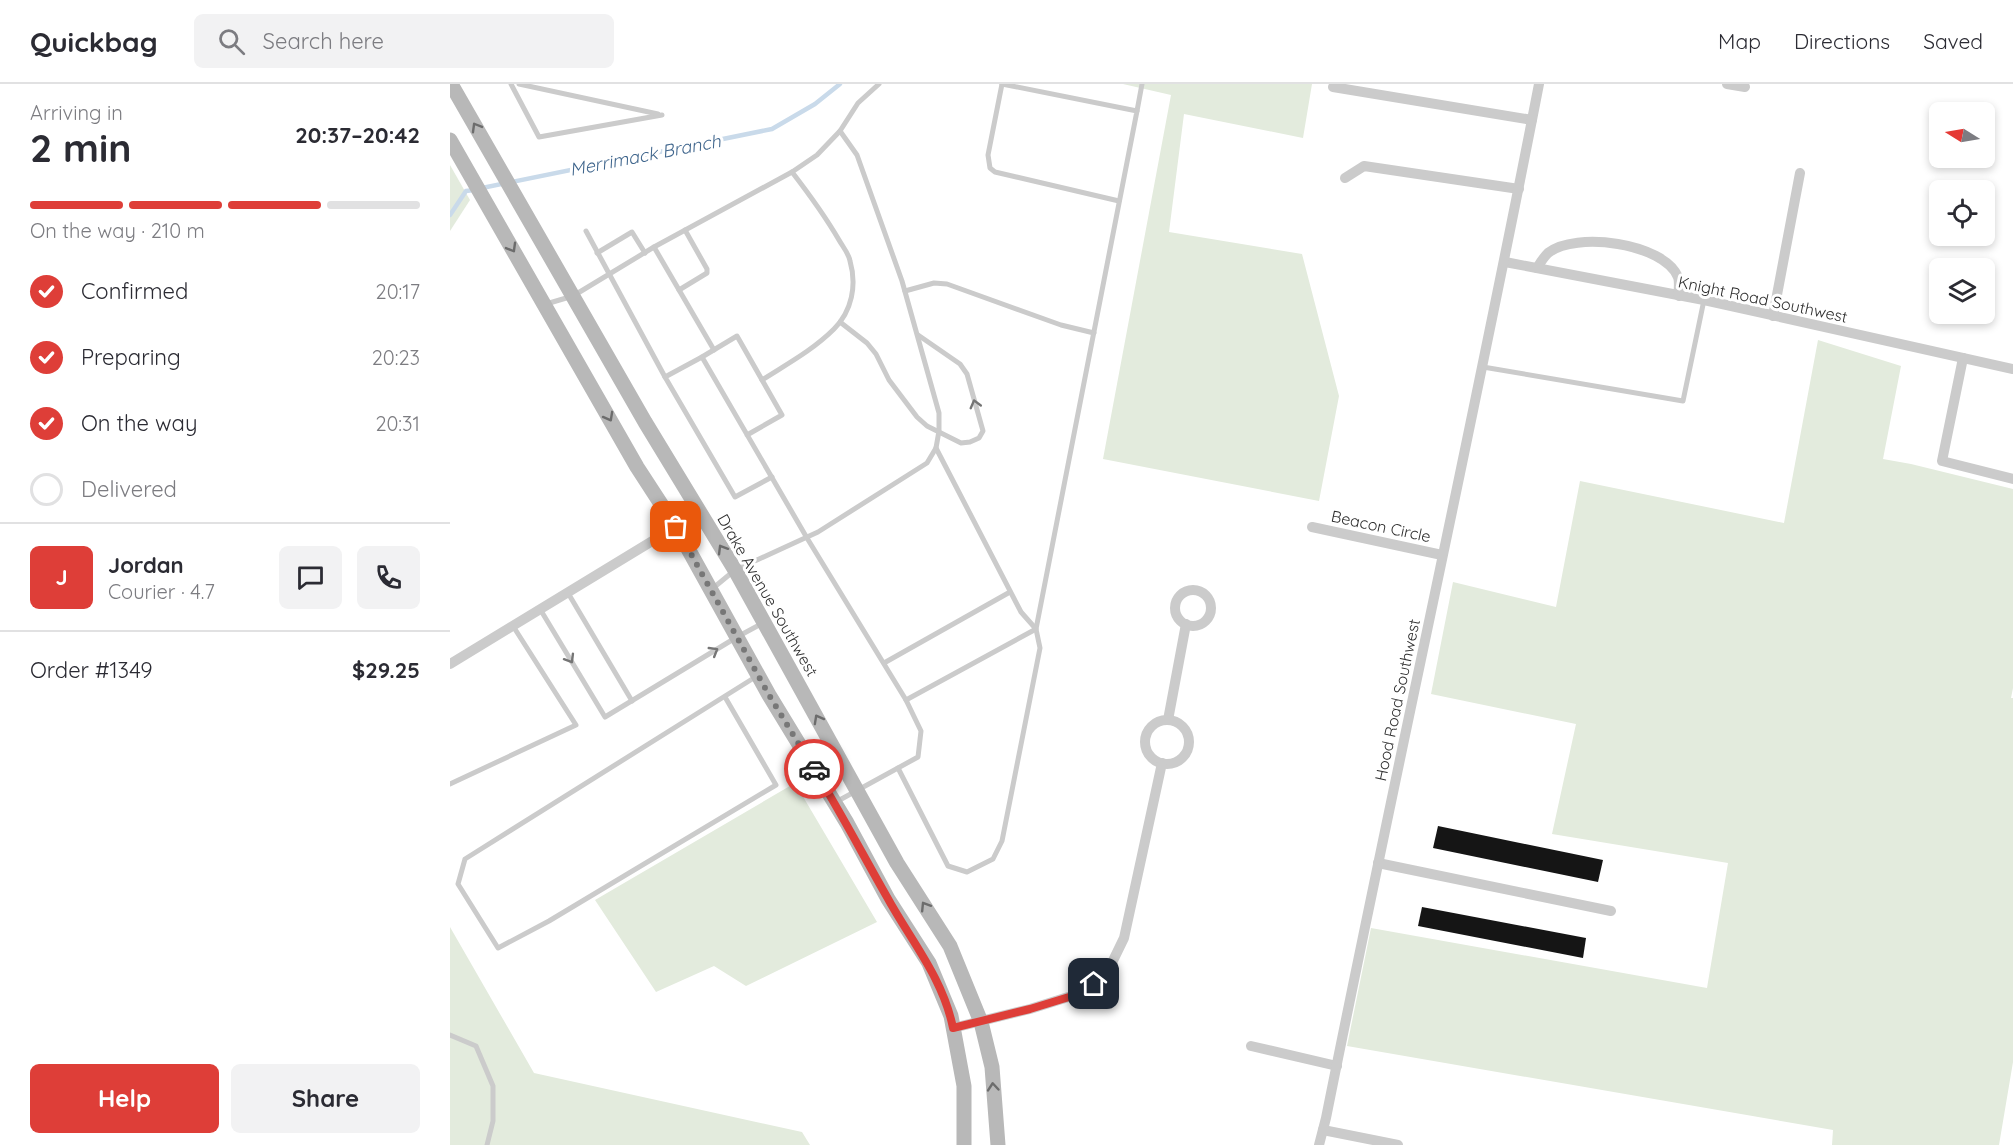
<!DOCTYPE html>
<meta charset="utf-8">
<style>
body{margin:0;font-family:Quicksand,sans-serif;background:#f2f2f3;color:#2b2b33;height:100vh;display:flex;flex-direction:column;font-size:22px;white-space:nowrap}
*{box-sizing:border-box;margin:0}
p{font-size:20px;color:#7c7c81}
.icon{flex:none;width:33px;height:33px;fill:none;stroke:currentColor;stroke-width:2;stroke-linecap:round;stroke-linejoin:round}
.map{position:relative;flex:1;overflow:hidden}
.details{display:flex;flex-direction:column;background:#fff;width:450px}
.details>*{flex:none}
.needle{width:39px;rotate:281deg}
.tools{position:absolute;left:1479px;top:18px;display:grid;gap:12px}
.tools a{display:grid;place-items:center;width:66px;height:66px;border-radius:9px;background:#fff;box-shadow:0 3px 9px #0003;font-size:30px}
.pin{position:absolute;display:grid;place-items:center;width:51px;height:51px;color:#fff;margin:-26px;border-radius:12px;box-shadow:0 3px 9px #0006}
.courier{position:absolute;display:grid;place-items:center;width:60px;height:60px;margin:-30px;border:4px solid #de3e38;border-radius:50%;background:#fff;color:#222;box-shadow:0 2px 8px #0007}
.headline em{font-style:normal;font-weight:700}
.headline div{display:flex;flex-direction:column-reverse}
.headline{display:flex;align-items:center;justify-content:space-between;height:102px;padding:0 30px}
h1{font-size:39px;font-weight:700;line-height:45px}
.bar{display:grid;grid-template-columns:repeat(4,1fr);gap:9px 6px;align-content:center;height:72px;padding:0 30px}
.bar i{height:8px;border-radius:4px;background:#e1e1e2}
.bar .active{background:#de3e38}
.bar p{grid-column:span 4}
.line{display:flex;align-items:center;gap:15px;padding:0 30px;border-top:2px solid #e1e1e2}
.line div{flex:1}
.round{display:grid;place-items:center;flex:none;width:63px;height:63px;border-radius:9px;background:#f2f2f3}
ol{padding:0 30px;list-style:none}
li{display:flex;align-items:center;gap:18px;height:66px}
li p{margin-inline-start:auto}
li .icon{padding:6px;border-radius:50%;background:#de3e38;color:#fff;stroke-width:4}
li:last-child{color:#7c7c81}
li i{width:33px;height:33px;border:3px solid #e1e1e2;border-radius:50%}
.primary-button{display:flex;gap:12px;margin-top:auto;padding:12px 30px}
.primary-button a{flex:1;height:69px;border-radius:9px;background:#de3e38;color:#fff;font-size:24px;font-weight:700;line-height:69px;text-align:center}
.primary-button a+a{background:#f2f2f3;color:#2b2b33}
header{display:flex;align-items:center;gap:36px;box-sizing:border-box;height:84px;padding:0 30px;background:#fff;border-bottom:2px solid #e1e1e2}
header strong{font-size:28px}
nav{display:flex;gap:33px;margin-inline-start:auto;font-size:21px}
.search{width:420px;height:54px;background:#f2f2f3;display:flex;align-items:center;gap:15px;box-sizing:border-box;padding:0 21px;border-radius:9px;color:#7c7c81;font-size:22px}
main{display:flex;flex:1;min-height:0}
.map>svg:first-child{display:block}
.green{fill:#e3ebdd}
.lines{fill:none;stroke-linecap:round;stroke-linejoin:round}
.stream{stroke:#c9daea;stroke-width:4.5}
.building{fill:#151515}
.lane{stroke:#cbcbcb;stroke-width:5}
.street{stroke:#cbcbcb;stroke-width:10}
.secondary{stroke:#b8b8b8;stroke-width:15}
.oneway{stroke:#6c6c6c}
.oneway2{stroke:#757575}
.done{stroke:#777;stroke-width:6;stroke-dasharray:0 10.8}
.route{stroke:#de3e38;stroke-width:8}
.labels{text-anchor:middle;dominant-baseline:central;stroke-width:6;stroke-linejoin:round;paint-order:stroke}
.street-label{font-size:16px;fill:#2e2e2e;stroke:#fff}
.water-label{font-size:18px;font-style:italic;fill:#40668d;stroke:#fff}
</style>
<header>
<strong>Quickbag</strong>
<div class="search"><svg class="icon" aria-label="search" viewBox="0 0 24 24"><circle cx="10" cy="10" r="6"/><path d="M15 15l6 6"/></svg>Search here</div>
<nav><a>Map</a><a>Directions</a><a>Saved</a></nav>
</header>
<main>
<section class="details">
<div class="headline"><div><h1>2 min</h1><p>Arriving in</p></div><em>20:37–20:42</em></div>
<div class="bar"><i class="active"></i><i class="active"></i><i class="active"></i><i></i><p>On the way · 210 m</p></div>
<ol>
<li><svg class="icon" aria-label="check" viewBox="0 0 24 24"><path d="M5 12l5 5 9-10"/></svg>Confirmed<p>20:17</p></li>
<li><svg class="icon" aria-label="check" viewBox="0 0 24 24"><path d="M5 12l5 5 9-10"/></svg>Preparing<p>20:23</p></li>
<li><svg class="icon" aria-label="check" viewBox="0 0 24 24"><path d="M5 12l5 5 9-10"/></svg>On the way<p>20:31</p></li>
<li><i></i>Delivered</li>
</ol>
<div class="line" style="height:108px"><b class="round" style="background:#de3e38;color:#fff">J</b><div><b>Jordan</b><p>Courier · 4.7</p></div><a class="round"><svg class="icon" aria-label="chat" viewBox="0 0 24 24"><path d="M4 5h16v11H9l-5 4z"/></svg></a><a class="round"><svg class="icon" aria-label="phone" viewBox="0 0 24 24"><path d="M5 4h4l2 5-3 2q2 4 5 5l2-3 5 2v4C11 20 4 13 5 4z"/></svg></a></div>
<div class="line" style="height:78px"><div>Order #1349</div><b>$29.25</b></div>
<div class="primary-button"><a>Help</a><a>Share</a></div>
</section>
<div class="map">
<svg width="1563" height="1061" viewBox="0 0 1563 1061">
<rect width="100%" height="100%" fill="#fff"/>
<g class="green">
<path d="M673,0H862L853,54L734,30L719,148L852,170L889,312L869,417L653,375L721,11Z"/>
<path d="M0,81L20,116L0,147Z"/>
<path d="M1368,256L1451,282L1433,375L1461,380L1563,405V604L1561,614H1563V978L1549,1061H1382L1383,1046L897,962L921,844L1257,904L1278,779L1102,750L1126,640L981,610L1003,498L1106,523L1130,397L1334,439Z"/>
<path d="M345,699L427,838L296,902L264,882L206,908L145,816Z"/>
<path d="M0,843L84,989L352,1048L360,1061H0Z"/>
</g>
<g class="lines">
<g class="stream">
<path d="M32,104L322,45L365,20L390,0"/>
<path d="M0,131L16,107L24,106"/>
</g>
</g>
<g class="building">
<path d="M988,742L1153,776L1148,798L983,764Z"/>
<path d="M972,823L1136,854L1133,874L968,842Z"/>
</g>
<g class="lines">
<g class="lane">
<path d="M61,0L89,53L212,31"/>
<path d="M69,0L208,30"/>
<path d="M552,0L538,71L540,84L545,88L669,117"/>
<path d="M687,27L692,0"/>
<path d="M136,147L215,293"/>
<path d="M204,163L264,266"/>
<path d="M147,169L182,148L195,169"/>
<path d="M229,206L257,189V185L235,146"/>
<path d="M455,207L484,199L497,200L611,241L644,249"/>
<path d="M96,220L123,212L204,163L342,88L367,71L390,47"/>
<path d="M390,238L417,259L426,270L439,296L467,333L477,342L511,359L520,358L529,354L533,347L517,290L510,280L468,251"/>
<path d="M252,273L215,293L285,413L322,393"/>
<path d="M1033,283L1233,317L1254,216"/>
<path d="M312,296C337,280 363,266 384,245C402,227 407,201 400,177C399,170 393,163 389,156C375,132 359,110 342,88"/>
<path d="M297,351L332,331L287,252L252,273L357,454L456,616L471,647L468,673L386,718"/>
<path d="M262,505L285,486L368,448L477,379L486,364L489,347V329L452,197L407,71L390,47L408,19L429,0"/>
<path d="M118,509L182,617"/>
<path d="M90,525L155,633L287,553L313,539"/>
<path d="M434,579L560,508"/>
<path d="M275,613L326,701L99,837L48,864L8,800L15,775L307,592"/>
<path d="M456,616L586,545L571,528L486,364"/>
<path d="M448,684L498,782L517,788L543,775L552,757L590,564L586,545L687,27L552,0"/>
<path d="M0,700L126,641L63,542"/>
<path d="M0,951L26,962L43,1002V1037L37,1061"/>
</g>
<g class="street">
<path d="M1277,0L1295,3"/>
<path d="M883,3L1082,36"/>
<path d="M895,94L914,82L1069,105"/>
<path d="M1055,178L1254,216L1563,285"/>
<path d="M1087,184C1090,179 1094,173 1098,169C1125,147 1214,159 1228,193C1230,198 1228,206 1229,212"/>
<path d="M1323,232L1350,89"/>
<path d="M1513,274L1492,377L1563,395"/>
<path d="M862,443L992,471"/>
<circle cx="743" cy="524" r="18"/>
<path d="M0,580L250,428"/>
<path d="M718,636L736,540"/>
<circle cx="717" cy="658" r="22"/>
<path d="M928,779L1161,827"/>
<path d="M503,944L580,925L631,909L656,891L674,854L712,679"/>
<path d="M801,962L887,982"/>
<path d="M873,1046L948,1061"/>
<path d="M869,1061L876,1034C945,689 1022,346 1089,0"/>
</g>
<g class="secondary">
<path d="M1,0L195,338L285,486L447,779L500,862L531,938L542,983L548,1061"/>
<path d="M0,56L187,383L226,443L319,611L397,739L438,815L479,879L501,932L514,1002V1061"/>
</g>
</g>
<defs><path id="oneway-chevron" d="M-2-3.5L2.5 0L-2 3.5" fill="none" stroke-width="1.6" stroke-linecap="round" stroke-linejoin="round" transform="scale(1.5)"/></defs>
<g class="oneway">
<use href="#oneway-chevron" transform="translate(26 43) rotate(-120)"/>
<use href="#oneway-chevron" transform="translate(62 164) rotate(60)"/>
<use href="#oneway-chevron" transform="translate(159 333) rotate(61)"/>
<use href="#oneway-chevron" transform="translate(272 465) rotate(-121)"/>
<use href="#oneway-chevron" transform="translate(368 635) rotate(-119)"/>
<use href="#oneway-chevron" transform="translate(475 822) rotate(-122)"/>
<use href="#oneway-chevron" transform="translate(543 1003) rotate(-95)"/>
</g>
<g class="oneway2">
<use href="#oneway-chevron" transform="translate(525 320) rotate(-105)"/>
<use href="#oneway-chevron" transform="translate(264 567) rotate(-31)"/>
<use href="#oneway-chevron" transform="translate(120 575) rotate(59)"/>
</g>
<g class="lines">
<path class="done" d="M226,443L319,611L364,685"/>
<path class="route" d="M364,685C390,727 413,771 437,813C461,857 493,894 503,944L580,925L632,909L644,900"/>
</g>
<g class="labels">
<g class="street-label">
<text transform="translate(1313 215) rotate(12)">Knight Road Southwest</text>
<text transform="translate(931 442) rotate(12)">Beacon Circle</text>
<text transform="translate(318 511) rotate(60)">Drake Avenue Southwest</text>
<text transform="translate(947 616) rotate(-78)">Hood Road Southwest</text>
</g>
<g class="water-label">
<text transform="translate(195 71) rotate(-11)">Merrimack Branch</text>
</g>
</g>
</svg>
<div class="tools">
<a><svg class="needle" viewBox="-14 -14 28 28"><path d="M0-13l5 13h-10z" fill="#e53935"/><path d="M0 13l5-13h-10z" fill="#7c7c81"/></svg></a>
<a><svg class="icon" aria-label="locate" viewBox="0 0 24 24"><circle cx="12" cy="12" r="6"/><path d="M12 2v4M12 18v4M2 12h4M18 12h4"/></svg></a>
<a><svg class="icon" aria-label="layers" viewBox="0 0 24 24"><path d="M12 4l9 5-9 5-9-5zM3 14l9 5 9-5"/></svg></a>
</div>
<div class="pin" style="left:226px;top:443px;background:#ea580c"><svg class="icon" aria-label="bag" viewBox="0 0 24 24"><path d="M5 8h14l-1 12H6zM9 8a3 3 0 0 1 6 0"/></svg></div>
<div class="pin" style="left:644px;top:900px;background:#1f2937"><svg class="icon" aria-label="home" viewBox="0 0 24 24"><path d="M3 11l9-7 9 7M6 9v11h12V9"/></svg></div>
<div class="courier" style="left:364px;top:685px"><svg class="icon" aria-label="car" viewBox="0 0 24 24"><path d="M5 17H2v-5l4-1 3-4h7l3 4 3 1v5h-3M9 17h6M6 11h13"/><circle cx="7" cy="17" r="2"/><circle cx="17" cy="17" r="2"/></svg></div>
</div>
</main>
